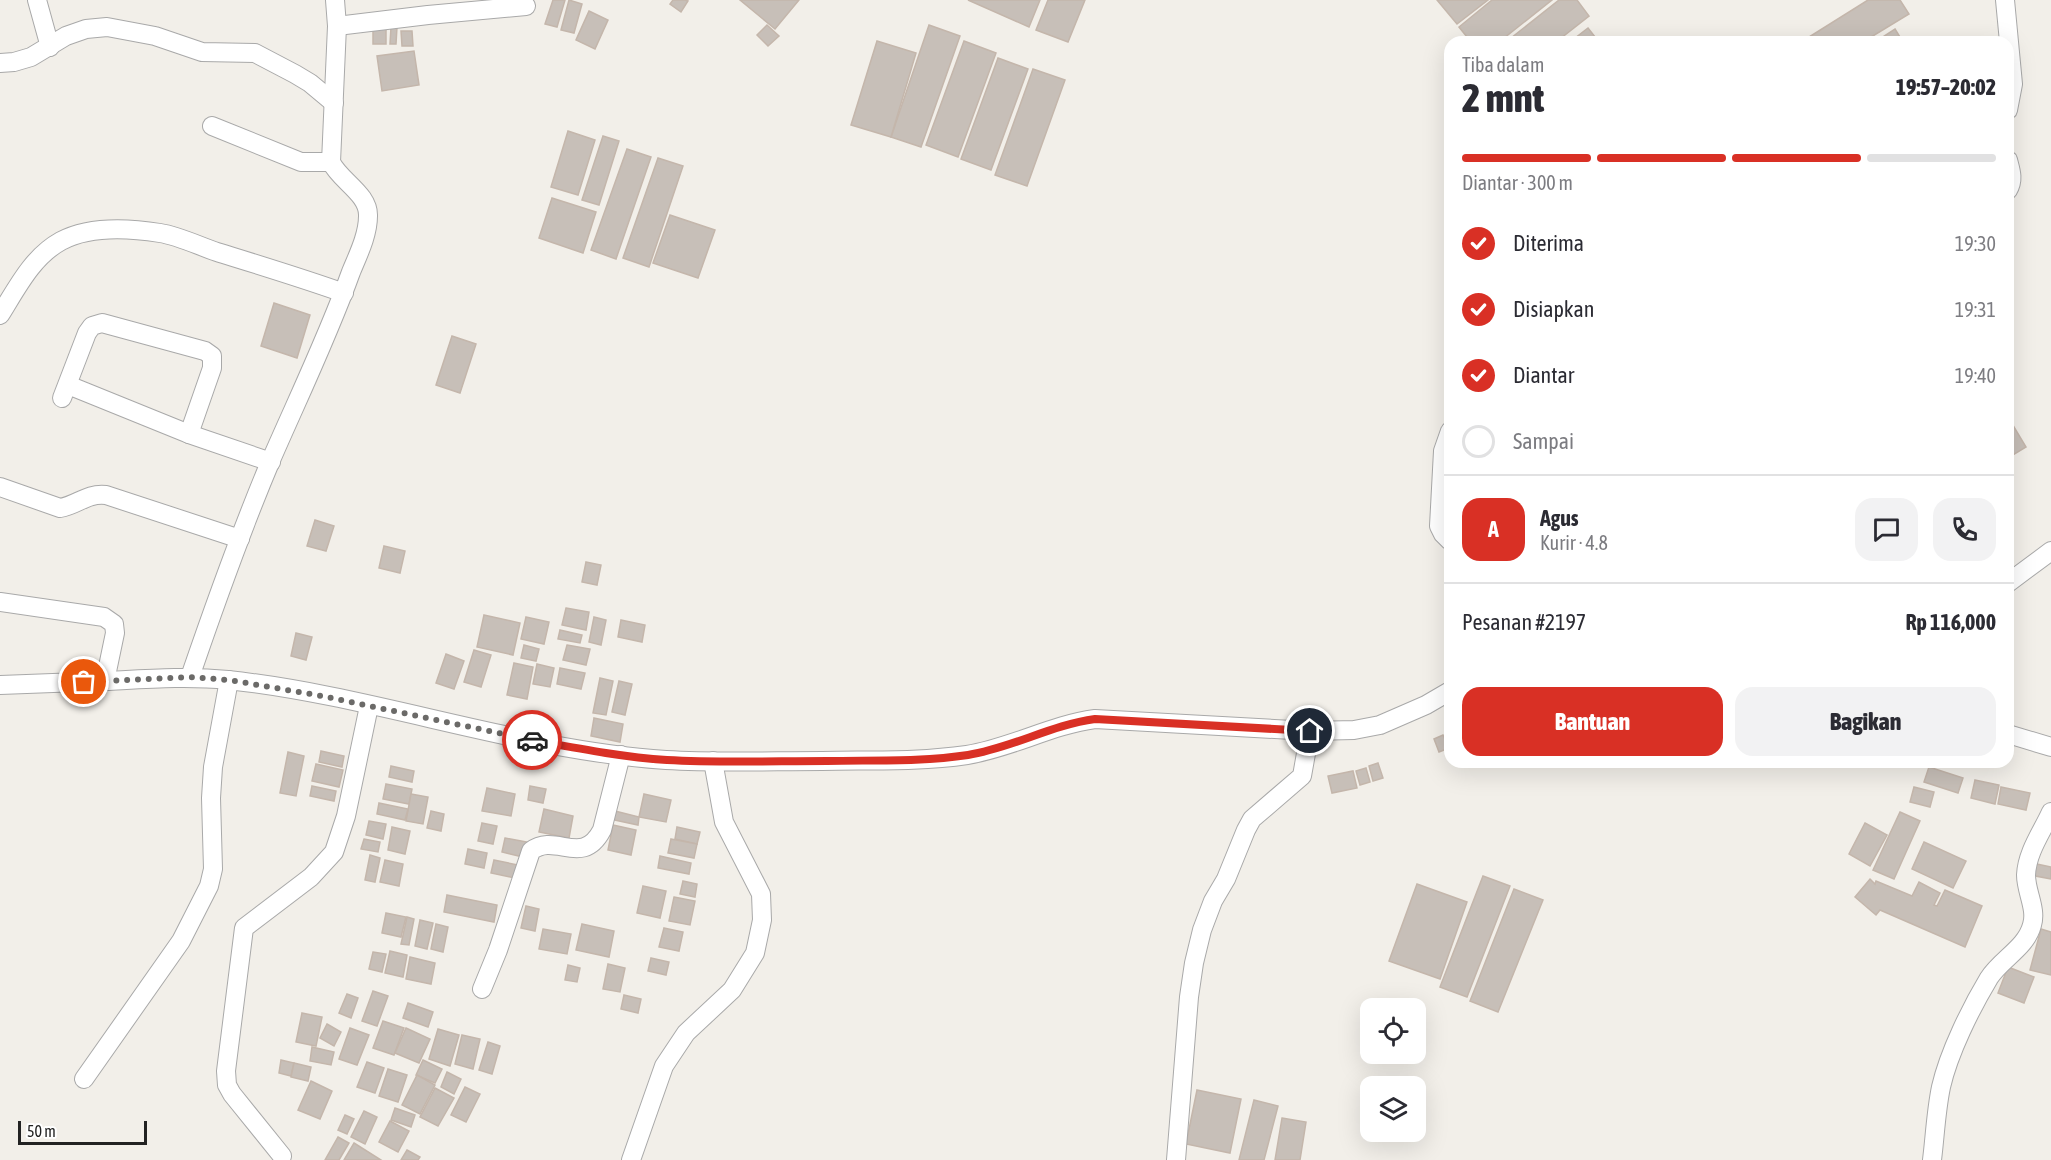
<!DOCTYPE html>
<html lang="id">
<meta charset="utf-8">
<style>
body{margin:0;font-family:"Asap Condensed",sans-serif;background:#f2f2f3;color:#2b2b33;height:100vh;display:flex;flex-direction:column;font-size:22px;white-space:nowrap}
*{box-sizing:border-box;margin:0}
p{font-size:20px;color:#7c7c81}
.icon{flex:none;width:33px;height:33px;fill:none;stroke:currentColor;stroke-width:2;stroke-linecap:round;stroke-linejoin:round}
.map{position:relative;flex:1;overflow:hidden}
.drawer{position:absolute;left:1444px;top:36px;width:570px;height:732px;display:flex;flex-direction:column;background:#fff;border-radius:18px;box-shadow:0 6px 24px #0002}
.drawer>*{flex:none}
.fabs{position:absolute;left:1360px;top:998px;display:grid;gap:12px}
.fabs a{display:grid;place-items:center;width:66px;height:66px;border-radius:12px;background:#fff;box-shadow:0 6px 24px #0002;font-size:30px}
.scale{position:absolute;left:18px;bottom:15px;width:129px;box-sizing:border-box;padding-left:6px;border:3px solid #222;border-top:0;font-size:16px;line-height:21px;white-space:nowrap;color:#222;-webkit-text-stroke:4px #fff;paint-order:stroke}
.pin{position:absolute;display:grid;place-items:center;width:51px;height:51px;color:#fff;margin:-26px;border:3px solid #fff;border-radius:50%;box-shadow:0 2px 6px #0007}
.courier{position:absolute;display:grid;place-items:center;width:60px;height:60px;margin:-30px;border:4px solid #d93025;border-radius:50%;background:#fff;color:#222;box-shadow:0 2px 8px #0007}
.summary em{font-style:normal;font-weight:800}
.summary div{display:flex;flex-direction:column-reverse}
.summary{display:flex;align-items:center;justify-content:space-between;height:102px;padding:0 18px}
h1{font-size:39px;font-weight:800;line-height:45px}
.bar{display:grid;grid-template-columns:repeat(4,1fr);gap:9px 6px;align-content:center;height:72px;padding:0 18px}
.bar i{height:8px;border-radius:4px;background:#e1e1e2}
.bar .active{background:#d93025}
.bar p{grid-column:span 4}
.line{display:flex;align-items:center;gap:15px;padding:0 18px;border-top:2px solid #e1e1e2}
.line div{flex:1}
.round{display:grid;place-items:center;flex:none;width:63px;height:63px;border-radius:18px;background:#f2f2f3}
ol{padding:0 18px;list-style:none}
li{display:flex;align-items:center;gap:18px;height:66px}
li p{margin-inline-start:auto}
li .icon{padding:6px;border-radius:50%;background:#d93025;color:#fff;stroke-width:4}
li:last-child{color:#7c7c81}
li i{width:33px;height:33px;border:3px solid #e1e1e2;border-radius:50%}
.cta{display:flex;gap:12px;margin-top:auto;padding:12px 18px}
.cta a{flex:1;height:69px;border-radius:18px;background:#d93025;color:#fff;font-size:24px;font-weight:800;line-height:69px;text-align:center}
.cta a+a{background:#f2f2f3;color:#2b2b33}
.map>svg:first-child{display:block}
.building{fill:#c7bfb8;stroke:#c4b6ab;stroke-width:1.5}
.lines{fill:none;stroke-linecap:round;stroke-linejoin:round}
.minor-casing{stroke:#a9a9a9;stroke-width:20}
.minor{stroke:#fff;stroke-width:18}
.done{stroke:#6b6a68;stroke-width:6;stroke-dasharray:0 10.8}
.route{stroke:#d93025;stroke-width:8}
</style>
<div class="map">
<svg width="2051" height="1160" viewBox="0 0 2051 1160">
<rect width="100%" height="100%" fill="#f2efe9"/>
<g class="building">
<path d="M553,0H565L557,27L545,24Z"/>
<path d="M569,0L582,4L574,33L561,30Z"/>
<path d="M673,0H685L688,1L681,12L670,4Z"/>
<path d="M740,0H799L775,29Z"/>
<path d="M968,0H1040L1029,27Z"/>
<path d="M1048,0H1085L1068,42L1036,30Z"/>
<path d="M1437,0H1488L1457,24Z"/>
<path d="M1492,0H1552L1499,42H1471L1459,27Z"/>
<path d="M1559,0H1577L1589,16L1556,42H1506Z"/>
<path d="M1868,0H1900L1909,14L1863,42H1801Z"/>
<path d="M589,11L608,20L595,49L576,40Z"/>
<rect x="373" y="24" width="13" height="20"/>
<path d="M767,25L779,36L768,46L757,35Z"/>
<path d="M929,25L960,36L921,147L891,137Z"/>
<path d="M391,27H397L396,44H390Z"/>
<path d="M1588,28L1599,42H1570Z"/>
<path d="M1895,29L1903,42H1875Z"/>
<path d="M401,31H412L413,46H402Z"/>
<path d="M877,41L916,53L891,137L851,125Z"/>
<path d="M964,41L996,53L958,157L926,145Z"/>
<path d="M414,51L419,85L382,91L377,56Z"/>
<path d="M998,58L1028,69L991,170L961,159Z"/>
<path d="M1033,69L1065,80L1027,186L995,175Z"/>
<path d="M568,131L595,140L578,195L551,187Z"/>
<path d="M603,136L619,141L599,205L582,200Z"/>
<path d="M627,149L651,157L616,259L591,250Z"/>
<path d="M658,158L683,166L649,267L623,258Z"/>
<path d="M552,198L596,212L583,253L539,238Z"/>
<path d="M670,215L715,230L698,278L653,263Z"/>
<path d="M274,303L310,315L297,358L261,346Z"/>
<path d="M452,336L476,344L460,393L436,385Z"/>
<path d="M2011,422L2026,447L2008,458V423Z"/>
<path d="M315,520L334,526L326,551L307,546Z"/>
<path d="M384,546L405,551L400,573L379,568Z"/>
<path d="M586,562L601,565L597,585L582,582Z"/>
<path d="M566,608L589,612L586,630L562,625Z"/>
<path d="M484,615L520,623L513,655L477,647Z"/>
<path d="M526,617L549,622L544,644L521,639Z"/>
<path d="M594,617L606,620L601,645L589,642Z"/>
<path d="M621,620L645,625L642,642L618,637Z"/>
<path d="M560,630L582,635L580,643L558,639Z"/>
<path d="M296,633L312,637L306,660L291,656Z"/>
<path d="M524,645L539,649L536,661L521,658Z"/>
<path d="M567,645L590,649L586,665L563,660Z"/>
<path d="M474,650L491,655L481,687L464,682Z"/>
<path d="M446,654L464,661L454,689L436,683Z"/>
<path d="M514,663L533,667L527,699L507,695Z"/>
<path d="M537,664L554,668L550,687L533,684Z"/>
<path d="M560,668L585,673L581,689L557,684Z"/>
<path d="M600,678L613,681L606,715L593,713Z"/>
<path d="M619,681L632,684L625,715L612,712Z"/>
<path d="M594,718L623,724L620,742L591,736Z"/>
<path d="M1443,735L1449,748L1439,752L1434,739Z"/>
<path d="M321,751L344,756L342,767L319,762Z"/>
<path d="M288,752L304,756L296,796L280,793Z"/>
<path d="M1378,763L1383,778L1373,781L1369,766Z"/>
<path d="M316,764L343,770L339,787L312,781Z"/>
<path d="M391,766L414,771L412,782L389,777Z"/>
<path d="M1929,767L1963,778L1958,793L1924,782Z"/>
<path d="M1366,768L1370,782L1360,785L1356,771Z"/>
<path d="M1353,771L1357,788L1332,793L1328,776Z"/>
<path d="M1975,780L1999,785L1995,804L1971,798Z"/>
<path d="M386,784L412,789L409,804L383,799Z"/>
<path d="M312,786L336,791L334,801L310,796Z"/>
<path d="M530,786L546,789L543,803L528,800Z"/>
<path d="M1914,787L1934,792L1930,807L1910,802Z"/>
<path d="M2001,787L2030,793L2026,810L1998,804Z"/>
<path d="M487,788L515,794L511,816L482,811Z"/>
<path d="M411,794L428,797L423,824L406,821Z"/>
<path d="M644,794L671,800L666,822L639,817Z"/>
<path d="M379,803L408,809L405,820L377,814Z"/>
<path d="M544,809L573,816L569,838L539,832Z"/>
<path d="M431,811L444,814L441,831L427,828Z"/>
<path d="M615,811L639,817L638,825L614,820Z"/>
<path d="M1900,812L1920,821L1894,879L1873,870Z"/>
<path d="M369,821L386,824L383,839L366,835Z"/>
<path d="M482,823L497,826L493,844L478,841Z"/>
<path d="M1865,823L1887,835L1870,866L1849,854Z"/>
<path d="M613,825L636,830L631,855L608,850Z"/>
<path d="M392,827L410,831L405,854L388,850Z"/>
<path d="M677,827L700,832L697,844L675,839Z"/>
<path d="M505,838L527,842L523,857L502,852Z"/>
<path d="M364,839L380,842L378,852L361,849Z"/>
<path d="M671,839L697,844L694,858L668,853Z"/>
<path d="M1924,842L1966,861L1953,888L1912,869Z"/>
<path d="M468,849L487,853L484,868L465,864Z"/>
<path d="M370,855L380,858L375,882L365,880Z"/>
<path d="M660,856L691,863L689,874L658,868Z"/>
<path d="M385,860L403,864L399,886L380,882Z"/>
<path d="M494,860L518,865L515,878L491,873Z"/>
<path d="M2032,863L2051,867V879L2030,875Z"/>
<path d="M1483,876L1510,886L1467,997L1440,987Z"/>
<path d="M1870,879L1875,884L1876,881L1912,896L1919,882L1940,893L1934,905L1937,906L1945,890L1982,906L1965,947L1880,910L1876,915L1855,897Z"/>
<path d="M683,881L697,884L695,897L680,894Z"/>
<path d="M1417,884L1467,902L1440,979L1389,961Z"/>
<path d="M643,886L666,891L660,918L637,913Z"/>
<path d="M1514,889L1543,900L1498,1012L1470,1001Z"/>
<path d="M447,895L497,905L494,922L444,912Z"/>
<path d="M674,897L695,901L690,925L669,921Z"/>
<path d="M526,906L539,909L535,931L521,928Z"/>
<path d="M386,913L406,917L401,937L382,933Z"/>
<path d="M407,917L414,919L409,945L401,944Z"/>
<path d="M420,920L433,923L427,949L415,946Z"/>
<path d="M436,924L448,927L443,952L431,949Z"/>
<path d="M582,924L614,931L609,957L576,950Z"/>
<path d="M664,928L683,932L679,951L659,947Z"/>
<path d="M543,929L571,934L567,954L539,949Z"/>
<path d="M2041,929L2051,932V975L2030,970Z"/>
<path d="M390,951L407,955L403,977L385,973Z"/>
<path d="M373,952L386,954L382,972L369,969Z"/>
<path d="M410,957L435,963L431,984L406,979Z"/>
<path d="M651,958L669,962L666,975L648,971Z"/>
<path d="M608,964L625,968L620,992L603,989Z"/>
<path d="M568,965L580,968L577,982L565,980Z"/>
<path d="M2008,967L2034,977L2024,1003L1998,993Z"/>
<path d="M373,991L388,996L377,1026L362,1021Z"/>
<path d="M347,994L358,998L351,1018L339,1013Z"/>
<path d="M624,995L641,999L638,1013L621,1009Z"/>
<path d="M408,1003L433,1012L428,1027L403,1018Z"/>
<path d="M302,1013L322,1017L316,1046L296,1042Z"/>
<path d="M383,1021L404,1028L394,1055L373,1048Z"/>
<path d="M327,1024L341,1032L334,1046L320,1038Z"/>
<path d="M350,1028L369,1035L357,1065L339,1059Z"/>
<path d="M406,1028L430,1039L419,1063L395,1053Z"/>
<path d="M438,1029L459,1035L450,1066L429,1059Z"/>
<path d="M462,1035L480,1039L473,1069L455,1064Z"/>
<path d="M488,1042L500,1046L492,1074L479,1070Z"/>
<path d="M312,1047L334,1052L331,1065L310,1061Z"/>
<path d="M281,1060L294,1063L291,1076L279,1073Z"/>
<path d="M423,1060L442,1069L435,1083L416,1075Z"/>
<path d="M367,1062L384,1068L375,1093L357,1087Z"/>
<path d="M294,1063L311,1067L308,1081L291,1077Z"/>
<path d="M388,1069L407,1075L398,1102L379,1096Z"/>
<path d="M447,1072L461,1079L454,1094L441,1087Z"/>
<path d="M417,1075L435,1085L420,1114L402,1105Z"/>
<path d="M311,1081L332,1091L320,1119L298,1110Z"/>
<path d="M465,1087L480,1094L466,1122L451,1115Z"/>
<path d="M435,1088L454,1098L438,1126L420,1117Z"/>
<path d="M1197,1090L1241,1099L1230,1153L1186,1144Z"/>
<path d="M1254,1100L1278,1106L1264,1160H1239Z"/>
<path d="M395,1108L415,1115L411,1127L391,1120Z"/>
<path d="M364,1111L377,1117L365,1144L351,1137Z"/>
<path d="M345,1115L354,1119L347,1134L338,1130Z"/>
<path d="M1282,1118L1306,1122L1300,1160H1275Z"/>
<path d="M390,1121L409,1131L398,1152L379,1142Z"/>
<path d="M338,1137L349,1143L339,1160H325Z"/>
<path d="M354,1143L381,1160H344Z"/>
<path d="M407,1150L420,1157L418,1160H401Z"/>
</g>
<g class="lines">
<g class="minor-casing">
<g id="minor">
<path d="M37,0L50,47"/>
<path d="M2005,0L2013,84L2008,110"/>
<path d="M337,26L428,15L526,6"/>
<path d="M0,63L14,62L31,57L66,36L86,29L107,27L155,36L202,52L255,53L295,74L310,83L334,103"/>
<path d="M212,126L301,162H331"/>
<path d="M2008,160C2011,171 2014,180 2008,190"/>
<path d="M0,315C17,288 32,257 61,241C89,226 129,228 160,233C179,236 199,246 217,252C259,265 302,278 344,293"/>
<path d="M68,385L189,434L271,462"/>
<path d="M62,398L87,333L92,326L102,323L205,351L212,356V368L189,434"/>
<path d="M1450,431L1443,451L1439,526L1443,534L1450,541"/>
<path d="M0,487L60,508C78,505 86,493 106,495L240,539"/>
<path d="M2008,583L2051,551"/>
<path d="M0,602L104,617L114,624L115,633L105,681"/>
<path d="M190,677C215,604 241,531 271,460C298,398 328,336 351,272C358,255 368,235 368,216C369,194 340,181 331,162L337,26L335,0"/>
<path d="M0,685C35,684 71,682 106,681C147,679 187,676 228,680C376,696 518,750 666,760C718,763 770,761 822,761C870,760 919,762 967,755C1011,748 1051,725 1095,719L1310,731L1354,730L1380,725L1426,705L1450,691"/>
<path d="M2008,734L2051,747"/>
<path d="M482,989L498,950L531,851C556,832 582,868 602,830L621,755"/>
<path d="M84,1079L181,941L209,886L213,869L211,798L213,767L229,680"/>
<path d="M282,1156L232,1094L227,1085L226,1071L244,928L311,877L334,852L346,816L369,706"/>
<path d="M631,1160L664,1066L686,1033L732,990L755,953L762,920L761,894L724,822L713,761"/>
<path d="M1176,1160L1189,997L1194,963L1202,930L1213,901L1226,879L1246,830L1252,819L1302,776L1310,731"/>
<path d="M1932,1160C1935,1136 1936,1111 1941,1087C1949,1052 1971,1008 1989,978C2001,959 2026,948 2032,925C2037,909 2026,892 2026,875C2027,852 2042,832 2051,812"/>
</g>
</g>
<use href="#minor" class="minor"/>
</g>
<g class="lines">
<path class="done" d="M84,682L190,677L229,680L322,696L532,740"/>
<path class="route" d="M532,740C576,748 622,757 667,760C720,763 774,761 827,761C874,760 922,762 968,755C1012,748 1051,725 1095,719L1310,731"/>
</g>
</svg>
<div class="fabs">
<a><svg class="icon" aria-label="locate" viewBox="0 0 24 24"><circle cx="12" cy="12" r="6"/><path d="M12 2v4M12 18v4M2 12h4M18 12h4"/></svg></a>
<a><svg class="icon" aria-label="layers" viewBox="0 0 24 24"><path d="M12 4l9 5-9 5-9-5zM3 14l9 5 9-5"/></svg></a>
</div>
<div class="scale">50 m</div>
<div class="pin" style="left:84px;top:682px;background:#ea580c"><svg class="icon" aria-label="bag" viewBox="0 0 24 24"><path d="M5 8h14l-1 12H6zM9 8a3 3 0 0 1 6 0"/></svg></div>
<div class="pin" style="left:1310px;top:731px;background:#1f2937"><svg class="icon" aria-label="home" viewBox="0 0 24 24"><path d="M3 11l9-7 9 7M6 9v11h12V9"/></svg></div>
<div class="courier" style="left:532px;top:740px"><svg class="icon" aria-label="car" viewBox="0 0 24 24"><path d="M5 17H2v-5l4-1 3-4h7l3 4 3 1v5h-3M9 17h6M6 11h13"/><circle cx="7" cy="17" r="2"/><circle cx="17" cy="17" r="2"/></svg></div>
<section class="drawer">
<div class="summary"><div><h1>2 mnt</h1><p>Tiba dalam</p></div><em>19:57–20:02</em></div>
<div class="bar"><i class="active"></i><i class="active"></i><i class="active"></i><i></i><p>Diantar · 300 m</p></div>
<ol>
<li><svg class="icon" aria-label="check" viewBox="0 0 24 24"><path d="M5 12l5 5 9-10"/></svg>Diterima<p>19:30</p></li>
<li><svg class="icon" aria-label="check" viewBox="0 0 24 24"><path d="M5 12l5 5 9-10"/></svg>Disiapkan<p>19:31</p></li>
<li><svg class="icon" aria-label="check" viewBox="0 0 24 24"><path d="M5 12l5 5 9-10"/></svg>Diantar<p>19:40</p></li>
<li><i></i>Sampai</li>
</ol>
<div class="line" style="height:108px"><b class="round" style="background:#d93025;color:#fff">A</b><div><b>Agus</b><p>Kurir · 4.8</p></div><a class="round"><svg class="icon" aria-label="chat" viewBox="0 0 24 24"><path d="M4 5h16v11H9l-5 4z"/></svg></a><a class="round"><svg class="icon" aria-label="phone" viewBox="0 0 24 24"><path d="M5 4h4l2 5-3 2q2 4 5 5l2-3 5 2v4C11 20 4 13 5 4z"/></svg></a></div>
<div class="line" style="height:78px"><div>Pesanan #2197</div><b>Rp 116,000</b></div>
<div class="cta"><a>Bantuan</a><a>Bagikan</a></div>
</section>
</div>
